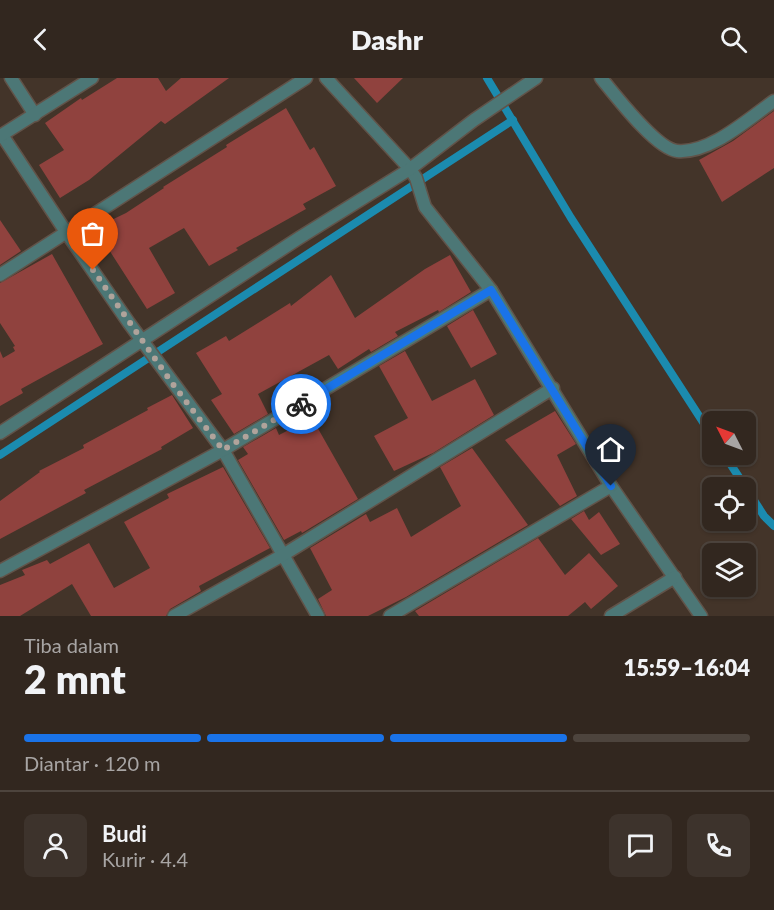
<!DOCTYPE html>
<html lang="id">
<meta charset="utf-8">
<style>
body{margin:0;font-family:Lato,sans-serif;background:#3d332c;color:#f1f3f6;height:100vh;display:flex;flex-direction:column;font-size:22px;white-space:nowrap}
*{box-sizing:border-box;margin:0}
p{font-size:20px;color:#a8a5a4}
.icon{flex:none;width:33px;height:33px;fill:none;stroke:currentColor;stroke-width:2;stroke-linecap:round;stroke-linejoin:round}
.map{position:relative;height:538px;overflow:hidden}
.drawer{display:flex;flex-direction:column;background:#32271f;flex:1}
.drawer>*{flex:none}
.needle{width:39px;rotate:312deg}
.controls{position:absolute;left:702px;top:333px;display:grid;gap:12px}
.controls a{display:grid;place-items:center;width:54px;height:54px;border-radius:9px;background:#32271f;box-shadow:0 2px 4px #0004,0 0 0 2px #4d443d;font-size:30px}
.pin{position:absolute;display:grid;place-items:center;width:51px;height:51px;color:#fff;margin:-62px -26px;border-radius:50% 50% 50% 0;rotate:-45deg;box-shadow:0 0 6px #0007}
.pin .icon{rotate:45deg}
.courier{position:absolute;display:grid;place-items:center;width:60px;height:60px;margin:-30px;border:4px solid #1a73e8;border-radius:50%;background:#fff;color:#222;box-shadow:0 2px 8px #0007}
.headline em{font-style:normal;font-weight:800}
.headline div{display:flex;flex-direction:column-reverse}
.headline{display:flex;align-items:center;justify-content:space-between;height:102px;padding:0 24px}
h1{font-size:39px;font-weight:800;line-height:45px}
.bar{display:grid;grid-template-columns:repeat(4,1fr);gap:9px 6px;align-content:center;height:72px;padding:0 24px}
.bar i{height:8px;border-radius:4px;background:#4d443d}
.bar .on{background:#1a73e8}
.bar p{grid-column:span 4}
.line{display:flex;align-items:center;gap:15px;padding:0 24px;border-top:2px solid #4d443d}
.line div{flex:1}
.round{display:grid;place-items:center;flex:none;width:63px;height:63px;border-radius:9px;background:#3d332c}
header{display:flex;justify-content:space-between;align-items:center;height:78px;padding:0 24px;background:#32271f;font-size:27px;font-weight:800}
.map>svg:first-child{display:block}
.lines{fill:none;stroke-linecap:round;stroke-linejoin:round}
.stream{stroke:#1b8baf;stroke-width:8}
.building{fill:#90423e}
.street-casing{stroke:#615349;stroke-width:15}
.street{stroke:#4c7776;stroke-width:12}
.done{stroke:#b0a39b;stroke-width:6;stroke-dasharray:0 10.8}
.route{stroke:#1a73e8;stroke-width:8}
</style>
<header><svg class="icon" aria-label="back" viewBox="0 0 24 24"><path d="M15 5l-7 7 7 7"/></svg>Dashr<svg class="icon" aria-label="search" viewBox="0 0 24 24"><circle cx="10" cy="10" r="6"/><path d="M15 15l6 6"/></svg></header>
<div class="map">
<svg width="774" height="538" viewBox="0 0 774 538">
<rect width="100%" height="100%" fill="#433429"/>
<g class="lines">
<g class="stream">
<path d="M487,0L571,140L712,358"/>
<path d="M724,376L764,438L774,448"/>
<path d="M0,377L513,42"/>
</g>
</g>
<g class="building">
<path d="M117,0H158L166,13L181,0H229L165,46L161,43L89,102L60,120L39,87L64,72L45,45L81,20L82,22Z"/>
<path d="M354,0H403L377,25Z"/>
<path d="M286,30L310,72L314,69L336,108L303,126L306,131L236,170L238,172L209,188L184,150L149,170L175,215L147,231L95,150L126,135L164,110L163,109L227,69L226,67Z"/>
<path d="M774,33V90L722,124L699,82L733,63Z"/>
<path d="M0,142L21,173L0,187Z"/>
<path d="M52,176L103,266L21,311L23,315L0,328V273L3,280L15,273L13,269L15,268L0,245V205Z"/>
<path d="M450,177L471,214L439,234L438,232L395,254L398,258L371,274L369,271L338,291L329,277L258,316L268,336L234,356L211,322L222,316L196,275L226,258L229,263L290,225L291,228L331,197L355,240L425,191Z"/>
<path d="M473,232L497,276L471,290L447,248Z"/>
<path d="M405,273L432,323L475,301L494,337L433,375L394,393L374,358L408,340L379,288Z"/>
<path d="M172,317L193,350L161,369L162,371L84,412L86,415L0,461V423L40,394L39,393L84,370L83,367L148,332L147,330Z"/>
<path d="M555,333L576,366L557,377L577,418L560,428L505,362Z"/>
<path d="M312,340L358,421L302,455L301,453L284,462L238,382L248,376L243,369L276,350L279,357Z"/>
<path d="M472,370L528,447L406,519L368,538H326L318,521L332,512L310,470L366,436L370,444L397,430L411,459L461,428L440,389Z"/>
<path d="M223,389L270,470L199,508L201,513L170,531L166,538H91L72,506L20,538H0V507L25,497L22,492L47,482L50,486L89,465L114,510L150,490L124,444L169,420L167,416Z"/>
<path d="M584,433L589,442L599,434L620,466L601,477L571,441Z"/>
<path d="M538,460L565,497L589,475L618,508L591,531L585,524L568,538H419L415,533Z"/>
</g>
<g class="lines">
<g class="street-casing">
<g id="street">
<path d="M11,0L35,37"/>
<path d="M326,0L410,91L416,100L425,129L491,212L611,408L701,538"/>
<path d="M601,0C615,17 656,71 677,73C710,76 748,41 774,23"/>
<path d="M2,57L66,154L129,245L223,372L318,538"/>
<path d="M0,58L92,0"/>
<path d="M0,197L306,0"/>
<path d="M0,355L299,160L410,91L474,42L536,0"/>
<path d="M0,493L223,372L491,212"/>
<path d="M174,538L283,477L553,310"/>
<path d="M390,538L611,408"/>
<path d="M611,538L675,499"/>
</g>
</g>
<use href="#street" class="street"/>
</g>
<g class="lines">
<path class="done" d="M93,192L172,305L223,372L301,326"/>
<path class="route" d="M301,326L491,212L611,408"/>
</g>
</svg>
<div class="controls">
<a><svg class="needle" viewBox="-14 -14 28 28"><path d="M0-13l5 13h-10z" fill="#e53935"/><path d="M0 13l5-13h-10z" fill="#a8a5a4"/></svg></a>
<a><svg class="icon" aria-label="locate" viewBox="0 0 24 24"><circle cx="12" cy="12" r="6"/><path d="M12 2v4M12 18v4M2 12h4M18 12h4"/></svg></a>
<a><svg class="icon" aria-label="layers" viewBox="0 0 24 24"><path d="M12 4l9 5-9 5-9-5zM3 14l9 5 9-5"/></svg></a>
</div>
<div class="pin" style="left:93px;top:192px;background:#ea580c"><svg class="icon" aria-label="bag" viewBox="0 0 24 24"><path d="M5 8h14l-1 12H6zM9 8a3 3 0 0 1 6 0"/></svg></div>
<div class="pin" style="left:611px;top:408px;background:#1f2937"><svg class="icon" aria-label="home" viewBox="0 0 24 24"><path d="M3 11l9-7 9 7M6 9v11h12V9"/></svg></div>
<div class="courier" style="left:301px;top:326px"><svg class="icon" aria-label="bike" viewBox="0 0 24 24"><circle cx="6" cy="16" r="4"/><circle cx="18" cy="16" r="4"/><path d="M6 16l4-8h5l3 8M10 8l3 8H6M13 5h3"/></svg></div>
</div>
<section class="drawer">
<div class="headline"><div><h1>2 mnt</h1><p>Tiba dalam</p></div><em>15:59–16:04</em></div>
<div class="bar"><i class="on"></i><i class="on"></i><i class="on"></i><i></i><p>Diantar · 120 m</p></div>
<div class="line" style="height:108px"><a class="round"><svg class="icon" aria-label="person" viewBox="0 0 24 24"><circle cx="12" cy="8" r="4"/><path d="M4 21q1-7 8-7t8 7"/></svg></a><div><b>Budi</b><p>Kurir · 4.4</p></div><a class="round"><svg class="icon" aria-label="chat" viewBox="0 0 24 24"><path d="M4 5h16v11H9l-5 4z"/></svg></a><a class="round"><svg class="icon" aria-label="phone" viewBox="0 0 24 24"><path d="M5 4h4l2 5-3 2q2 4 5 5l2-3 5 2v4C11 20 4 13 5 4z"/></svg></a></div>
</section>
